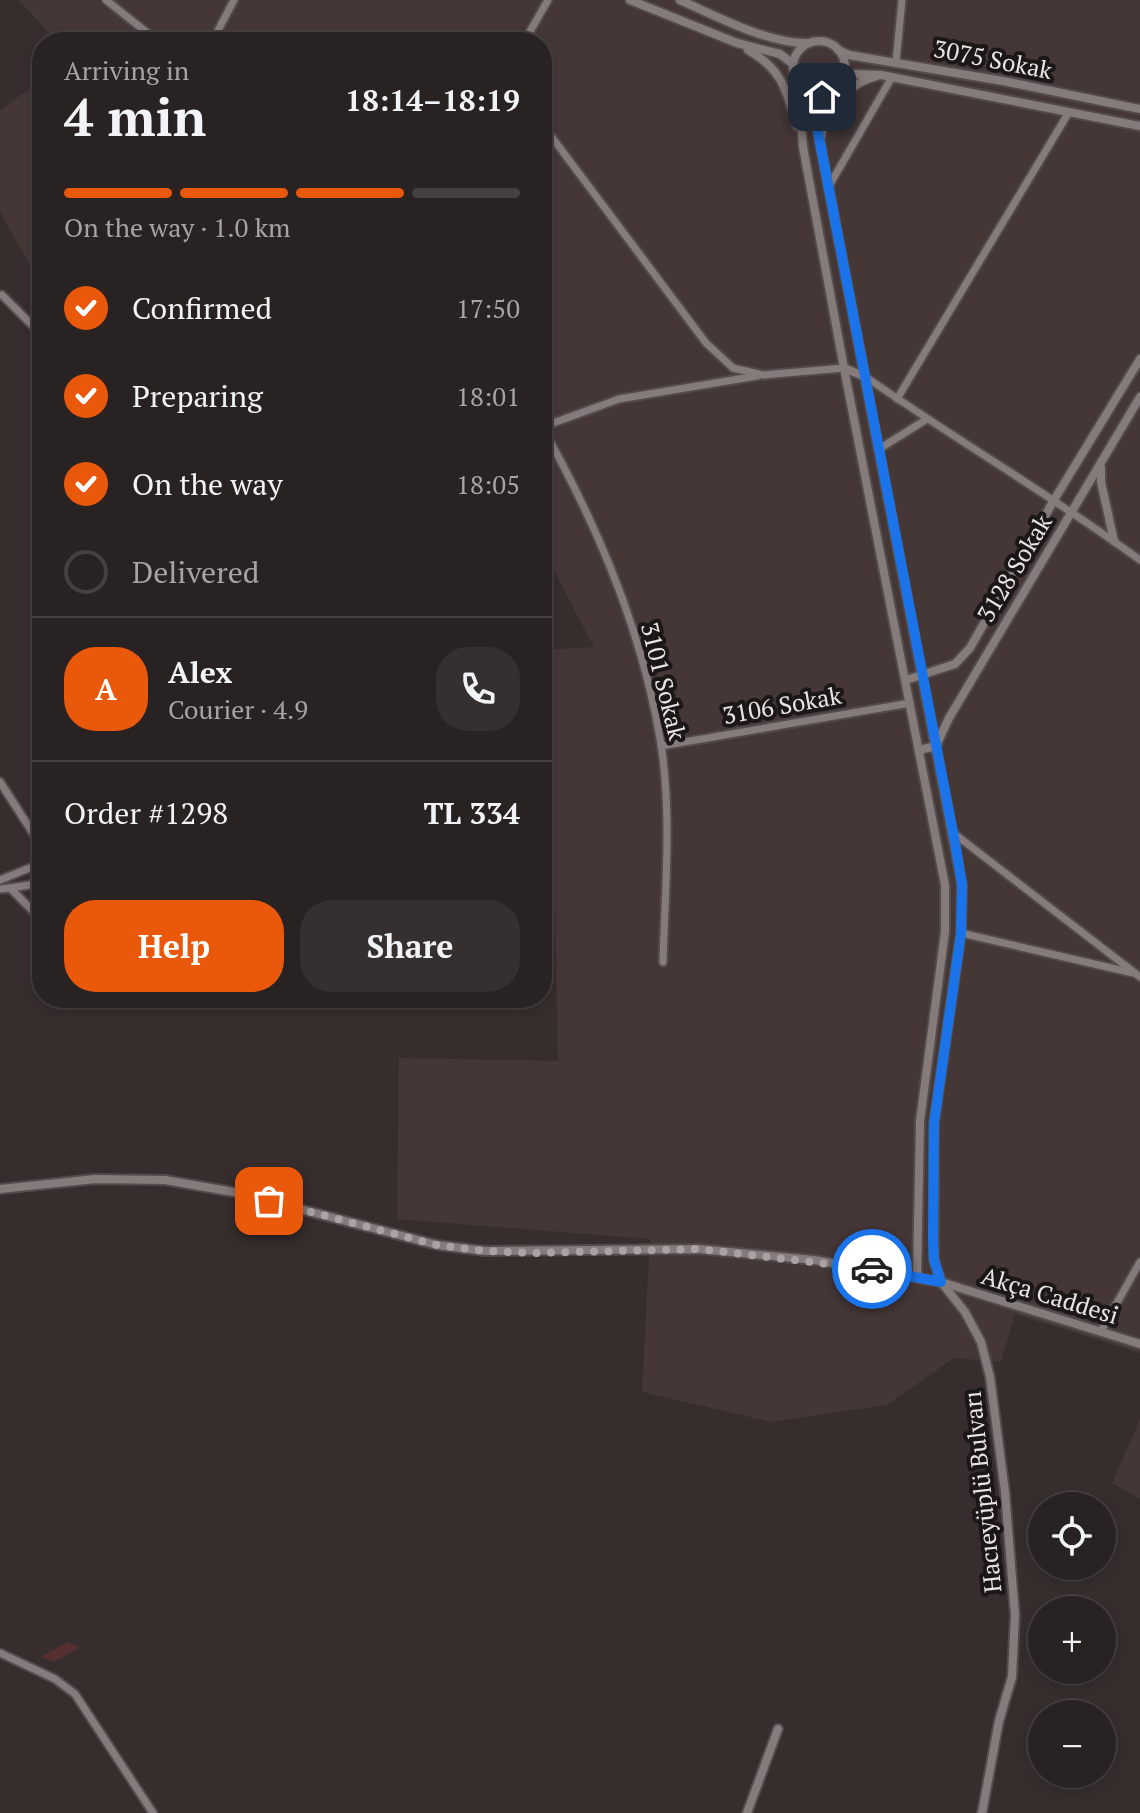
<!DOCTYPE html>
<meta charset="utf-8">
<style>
body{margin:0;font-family:"PT Serif",serif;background:#352f2f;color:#f1f3f6;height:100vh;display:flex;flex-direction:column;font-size:30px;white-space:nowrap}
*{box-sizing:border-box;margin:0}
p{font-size:26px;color:#a5a4a5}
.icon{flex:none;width:44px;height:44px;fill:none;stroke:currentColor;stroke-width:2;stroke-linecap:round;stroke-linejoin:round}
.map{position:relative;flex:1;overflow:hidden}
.side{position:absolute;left:32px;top:32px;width:520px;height:976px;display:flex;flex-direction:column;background:#292222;border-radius:32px;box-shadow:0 4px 12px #0003,0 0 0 2px #453f40}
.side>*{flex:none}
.controls{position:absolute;left:1028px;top:1492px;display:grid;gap:16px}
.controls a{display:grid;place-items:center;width:88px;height:88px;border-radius:50%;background:#292222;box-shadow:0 4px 12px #0003,0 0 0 2px #453f40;font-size:40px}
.pin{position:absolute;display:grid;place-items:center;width:68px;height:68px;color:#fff;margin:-34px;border-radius:16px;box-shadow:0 4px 12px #0006}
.courier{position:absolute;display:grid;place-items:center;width:80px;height:80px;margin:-40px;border:6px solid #1a73e8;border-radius:50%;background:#fff;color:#222;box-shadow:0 2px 10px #0007}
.head em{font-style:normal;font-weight:800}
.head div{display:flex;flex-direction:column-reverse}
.head{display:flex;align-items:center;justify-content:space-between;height:136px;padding:0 32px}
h1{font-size:52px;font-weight:800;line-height:60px}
.bar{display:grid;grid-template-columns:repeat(4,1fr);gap:12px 8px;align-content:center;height:96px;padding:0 32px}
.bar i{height:10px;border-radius:6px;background:#453f40}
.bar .current{background:#ea580c}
.bar p{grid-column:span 4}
.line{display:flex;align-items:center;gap:20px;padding:0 32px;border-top:2px solid #453f40}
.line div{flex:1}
.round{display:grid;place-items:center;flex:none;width:84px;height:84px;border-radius:32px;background:#352f2f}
ol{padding:0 32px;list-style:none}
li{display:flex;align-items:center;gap:24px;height:88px}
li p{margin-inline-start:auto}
li .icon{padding:8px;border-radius:50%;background:#ea580c;color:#fff;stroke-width:4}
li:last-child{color:#a5a4a5}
li i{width:44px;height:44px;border:4px solid #453f40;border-radius:50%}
.action{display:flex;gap:16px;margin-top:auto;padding:16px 32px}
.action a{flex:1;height:92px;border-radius:32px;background:#ea580c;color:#fff;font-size:32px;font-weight:800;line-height:92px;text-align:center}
.action a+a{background:#352f2f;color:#f1f3f6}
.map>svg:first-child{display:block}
.built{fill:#463737}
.green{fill:#563031}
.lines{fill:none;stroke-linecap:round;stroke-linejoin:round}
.minor-casing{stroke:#534b4b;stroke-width:11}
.tertiary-casing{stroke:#534b4b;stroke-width:12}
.minor{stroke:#867b7b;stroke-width:7}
.tertiary{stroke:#867b7b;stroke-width:8}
.done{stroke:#aba3a3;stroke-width:8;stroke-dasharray:0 14.4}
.route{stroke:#1a73e8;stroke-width:10}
.labels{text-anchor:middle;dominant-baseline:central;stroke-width:8;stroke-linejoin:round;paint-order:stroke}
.street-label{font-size:24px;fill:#eae3e3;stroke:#1b1717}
</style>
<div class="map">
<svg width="1140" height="1813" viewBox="0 0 1140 1813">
<rect width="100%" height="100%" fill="#372d2d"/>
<g class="built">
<path d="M19,0H1140V1353L1015,1314L1001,1362L954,1358L887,1405L771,1422L642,1392L650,1239L397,1219L399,1058L558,1061L555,914L542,910V650L594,647L542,548V42H57Z"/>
<path d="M42,80V287L0,212V110Z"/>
<path d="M1140,1419V1499L1112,1483Z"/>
</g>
<path class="green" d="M68,1642L80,1647L54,1662L41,1657Z"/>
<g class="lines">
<g class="minor-casing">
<g id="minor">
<path d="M106,0L159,42"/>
<path d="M212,42L234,0"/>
<path d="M524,42L548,0"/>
<path d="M896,62L902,0"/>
<path d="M542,124L706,343L733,368L763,375L844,368"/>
<path d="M829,186L892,77"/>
<path d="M2,295L42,335"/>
<path d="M866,377C956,440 1051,495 1140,560"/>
<path d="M897,399L1069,112"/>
<path d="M542,427C597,524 643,633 661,744C672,816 665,890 663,962"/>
<path d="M542,427L619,399L757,376"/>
<path d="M879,449L927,419"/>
<path d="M661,746L910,703"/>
<path d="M0,782L42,847"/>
<path d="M952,832L1140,977"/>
<path d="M0,880L42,863"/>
<path d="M10,888L42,883"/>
<path d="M0,889L10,888L42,920"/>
<path d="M961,933L1133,973"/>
<path d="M1101,1331L1140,1262"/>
<path d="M0,1653L55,1679L75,1694L153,1813"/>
</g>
</g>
<g class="tertiary-casing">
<g id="tertiary">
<path d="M630,0L737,43L780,54L793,64"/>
<path d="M680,0C716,16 768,44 808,43"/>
<circle cx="819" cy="67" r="26"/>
<path d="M748,50C783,70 786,90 797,126"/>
<path d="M838,50L849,55L1003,81L1140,109"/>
<path d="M842,78L855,74L881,75L1140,126"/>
<path d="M798,82L803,147L844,368L945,885V932L920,1121L917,1277"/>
<path d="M825,92L817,108L816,122L962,885L961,933L934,1123V1260L941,1282L965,1312L981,1342L990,1377L1005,1492L1015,1615L1012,1677L999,1721L982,1813"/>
<path d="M821,136C824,109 851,82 877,76"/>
<path d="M844,368L866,377"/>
<path d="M1101,468V482L1114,541"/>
<path d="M906,680L955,664L970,648L1054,500L1140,359"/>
<path d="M919,750L936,746L949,718L1140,397"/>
<path d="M0,1189L95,1179L165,1180L239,1193L437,1245L485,1251L699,1249L814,1260L941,1282L1140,1344"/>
<path d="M747,1813L778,1729"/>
</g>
</g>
<use href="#minor" class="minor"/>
<use href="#tertiary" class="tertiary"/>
</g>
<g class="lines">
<path class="done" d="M269,1201L437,1245L485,1251L533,1253L699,1249L872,1269"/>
<path class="route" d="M822,97L817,108L816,122L956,848L962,885L961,933L934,1123L933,1240L934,1260L941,1282L872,1269"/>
</g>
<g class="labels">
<g class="street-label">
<text transform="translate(993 59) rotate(11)">3075 Sokak</text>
<text transform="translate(1014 568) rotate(-59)">3128 Sokak</text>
<text transform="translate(664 681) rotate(76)">3101 Sokak</text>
<text transform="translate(782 705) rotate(-10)">3106 Sokak</text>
<text transform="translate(1050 1295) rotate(17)">Akça Caddesi</text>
<text transform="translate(982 1492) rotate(-96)">Hacıeyüplü Bulvarı</text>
</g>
</g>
</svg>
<div class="controls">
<a><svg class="icon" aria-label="locate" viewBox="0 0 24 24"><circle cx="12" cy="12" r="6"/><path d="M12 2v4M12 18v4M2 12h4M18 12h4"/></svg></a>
<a>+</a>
<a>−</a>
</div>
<div class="pin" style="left:269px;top:1201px;background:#ea580c"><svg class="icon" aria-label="bag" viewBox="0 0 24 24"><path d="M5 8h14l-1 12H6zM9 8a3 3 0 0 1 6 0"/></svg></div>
<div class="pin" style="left:822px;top:97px;background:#1f2937"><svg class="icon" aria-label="home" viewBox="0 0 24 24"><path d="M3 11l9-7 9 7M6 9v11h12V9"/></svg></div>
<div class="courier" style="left:872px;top:1269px"><svg class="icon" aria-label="car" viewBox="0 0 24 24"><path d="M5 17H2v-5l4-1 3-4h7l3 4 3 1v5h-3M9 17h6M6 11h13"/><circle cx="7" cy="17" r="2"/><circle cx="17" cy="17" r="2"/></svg></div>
<section class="side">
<div class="head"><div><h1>4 min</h1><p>Arriving in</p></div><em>18:14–18:19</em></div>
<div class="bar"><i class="current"></i><i class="current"></i><i class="current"></i><i></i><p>On the way · 1.0 km</p></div>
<ol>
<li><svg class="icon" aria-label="check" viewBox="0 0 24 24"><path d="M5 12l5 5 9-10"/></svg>Confirmed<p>17:50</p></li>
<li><svg class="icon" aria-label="check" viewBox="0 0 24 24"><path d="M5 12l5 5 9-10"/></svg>Preparing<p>18:01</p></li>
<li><svg class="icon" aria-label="check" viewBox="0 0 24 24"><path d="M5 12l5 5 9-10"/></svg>On the way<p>18:05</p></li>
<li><i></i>Delivered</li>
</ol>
<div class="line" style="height:144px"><b class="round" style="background:#ea580c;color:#fff">A</b><div><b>Alex</b><p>Courier · 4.9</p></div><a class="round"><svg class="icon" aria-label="phone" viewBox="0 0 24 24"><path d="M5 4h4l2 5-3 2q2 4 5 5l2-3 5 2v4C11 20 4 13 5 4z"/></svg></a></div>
<div class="line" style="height:104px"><div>Order #1298</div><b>TL 334</b></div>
<div class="action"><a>Help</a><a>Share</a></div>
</section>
</div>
